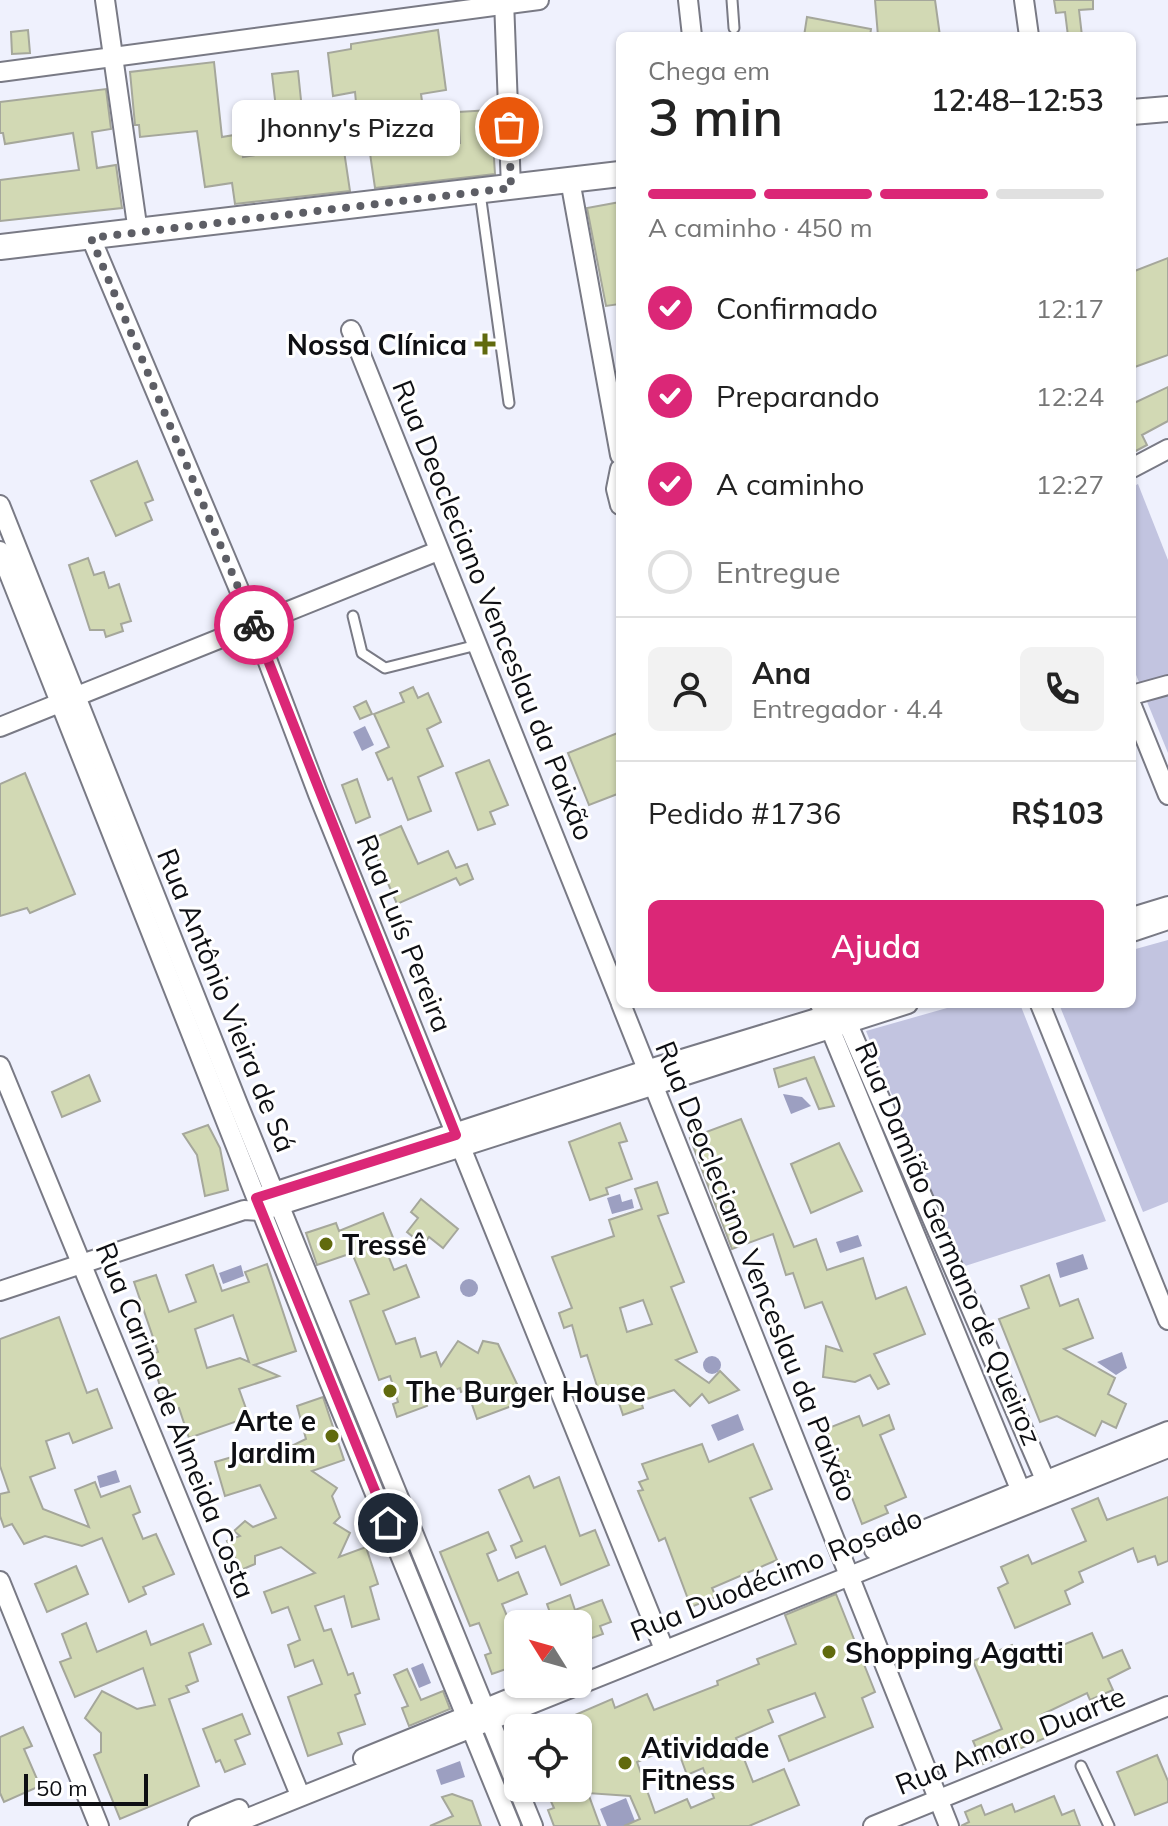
<!DOCTYPE html>
<html lang="pt">
<meta charset="utf-8">
<style>
body{margin:0;font-family:Mulish,sans-serif;background:#f2f2f2;color:#222;height:100vh;display:flex;flex-direction:column;font-size:30px;white-space:nowrap}
*{box-sizing:border-box;margin:0}
p{font-size:26px;color:#767676}
.icon{flex:none;width:44px;height:44px;fill:none;stroke:currentColor;stroke-width:2;stroke-linecap:round;stroke-linejoin:round}
.map{position:relative;flex:1;overflow:hidden}
.sheet{position:absolute;left:616px;top:32px;width:520px;height:976px;display:flex;flex-direction:column;background:#fff;border-radius:12px;box-shadow:0 2px 6px #0004}
.sheet>*{flex:none}
.needle{width:52px;rotate:307deg}
.controls{position:absolute;left:504px;top:1610px;display:grid;gap:16px}
.controls a{display:grid;place-items:center;width:88px;height:88px;border-radius:12px;background:#fff;box-shadow:0 2px 6px #0004;font-size:40px}
.scale{position:absolute;left:24px;bottom:20px;width:124px;box-sizing:border-box;padding-left:8px;border:4px solid #0e0f13;border-top:0;font-size:22px;line-height:28px;white-space:nowrap;color:#0e0f13;-webkit-text-stroke:6px #fff;paint-order:stroke}
.pin{position:absolute;display:grid;place-items:center;width:68px;height:68px;color:#fff;margin:-34px;border:4px solid #fff;border-radius:50%;box-shadow:0 2px 8px #0007}
.courier{position:absolute;display:grid;place-items:center;width:80px;height:80px;margin:-40px;border:6px solid #db2777;border-radius:50%;background:#fff;color:#222;box-shadow:0 2px 10px #0007}
.bubble{position:absolute;height:56px;border-radius:12px;background:#fff;box-shadow:0 2px 6px #0004;font-size:26px;font-weight:600;line-height:56px;text-align:center}
.headline em{font-style:normal;font-weight:600}
.headline div{display:flex;flex-direction:column-reverse}
.headline{display:flex;align-items:center;justify-content:space-between;height:136px;padding:0 32px}
h1{font-size:52px;font-weight:600;line-height:60px}
.bar{display:grid;grid-template-columns:repeat(4,1fr);gap:12px 8px;align-content:center;height:96px;padding:0 32px}
.bar i{height:10px;border-radius:6px;background:#e0e0e0}
.bar .on{background:#db2777}
.bar p{grid-column:span 4}
.line{display:flex;align-items:center;gap:20px;padding:0 32px;border-top:2px solid #e0e0e0}
.line div{flex:1}
.round{display:grid;place-items:center;flex:none;width:84px;height:84px;border-radius:12px;background:#f2f2f2}
ol{padding:0 32px;list-style:none}
li{display:flex;align-items:center;gap:24px;height:88px}
li p{margin-inline-start:auto}
li .icon{padding:8px;border-radius:50%;background:#db2777;color:#fff;stroke-width:4}
li:last-child{color:#767676}
li i{width:44px;height:44px;border:4px solid #e0e0e0;border-radius:50%}
.cta{display:flex;gap:16px;margin-top:auto;padding:16px 32px}
.cta a{flex:1;height:92px;border-radius:12px;background:#db2777;color:#fff;font-size:32px;font-weight:600;line-height:92px;text-align:center}
.map>svg:first-child{display:block}
.green{fill:#c2c4e0}
.water{fill:#9c9fc1}
.building{fill:#d2d9b4;stroke:#a5a79b;stroke-width:2;fill-rule:evenodd}
.lines{fill:none;stroke-linecap:round;stroke-linejoin:round}
.service-casing{stroke:#797a85;stroke-width:13}
.minor-casing{stroke:#797a85;stroke-width:22}
.tertiary-casing{stroke:#797a85;stroke-width:28}
.service{stroke:#fff;stroke-width:9}
.minor{stroke:#fff;stroke-width:18}
.tertiary{stroke:#fff;stroke-width:24}
.done{stroke:#5d5e65;stroke-width:8;stroke-dasharray:0 14.4}
.route{stroke:#db2777;stroke-width:10}
.poi-dot{fill:#616a0e;stroke:#fff;stroke-width:3}
.labels{text-anchor:middle;dominant-baseline:central;stroke-width:6;stroke-linejoin:round;paint-order:stroke}
.poi-label{font-size:28px;font-weight:bold;fill:#0e0f13;stroke:#fff;text-anchor:start}
.street-label{font-size:28px;fill:#0e0f13;stroke:#fff}
</style>
<div class="map">
<svg width="1168" height="1826" viewBox="0 0 1168 1826">
<rect width="100%" height="100%" fill="#eff1fd"/>
<g class="green">
<path d="M1138,484L1168,560V753L1132,665V487Z"/>
<path d="M1168,940V1202L1143,1212L1059,1004H1132V950Z"/>
<path d="M961,1004H1020L1106,1221L962,1267L866,1031Z"/>
</g>
<g class="water">
<path d="M365,726L374,745L362,751L353,732Z"/>
<path d="M783,1094L802,1097L811,1106L791,1114Z"/>
<path d="M620,1194L622,1202L632,1199L634,1208L612,1214L607,1198Z"/>
<path d="M858,1235L862,1246L840,1253L836,1242Z"/>
<path d="M1083,1254L1088,1269L1060,1278L1056,1263Z"/>
<path d="M241,1265L244,1276L223,1284L219,1273Z"/>
<circle cx="469" cy="1288" r="9"/>
<path d="M1122,1352L1127,1368L1116,1375L1097,1362Z"/>
<circle cx="712" cy="1365" r="9"/>
<path d="M738,1414L744,1430L718,1441L711,1425Z"/>
<path d="M116,1470L120,1482L100,1488L97,1476Z"/>
<path d="M423,1663L431,1683L419,1688L411,1668Z"/>
<path d="M460,1761L465,1777L441,1785L436,1770Z"/>
<path d="M626,1798L637,1826H607L600,1809Z"/>
</g>
<g class="building">
<path d="M875,0H935L940,36H878Z"/>
<path d="M1054,0H1093V9L1079,10L1082,36H1068L1065,12L1056,13Z"/>
<path d="M807,17L871,29L870,36H804Z"/>
<path d="M28,30L30,53L12,54L11,32Z"/>
<path d="M438,30L446,90L421,94L428,145L460,143L458,112L491,110L495,174L375,188L364,112L357,113L355,92L333,96L328,53L351,49V44Z"/>
<path d="M214,62L222,137L240,134L243,157L281,151L272,74L298,71L304,129L340,124L350,191L235,204L232,183L205,187L197,131L140,137L139,125H135L130,72Z"/>
<path d="M106,89L111,129L92,132L97,168L116,165L122,208L0,221V180L79,170L73,133L5,144L3,133H0V102Z"/>
<path d="M620,202V304L606,306L587,208Z"/>
<path d="M1168,258V355L1132,368V272Z"/>
<path d="M1168,387V421L1142,435L1147,445L1132,453V404Z"/>
<path d="M137,461L153,500L145,503L152,520L116,536L91,481Z"/>
<path d="M88,558L94,575L104,572L109,588L119,584L131,621L121,624L123,631L106,637L104,630H90L69,565Z"/>
<path d="M413,687L418,698L428,693L441,722L427,729L443,766L418,777L431,811L408,820L392,778L388,780L376,753L389,747L374,714L404,702L400,693Z"/>
<path d="M366,701L372,714L360,719L354,707Z"/>
<path d="M620,732V793L589,805L568,753Z"/>
<path d="M489,760L508,805L490,812L495,824L478,830L456,773Z"/>
<path d="M25,773L75,894L30,913L27,908L0,916V784Z"/>
<path d="M357,779L370,817L356,823L342,785Z"/>
<path d="M401,826L418,864L448,851L456,868L467,864L473,879L460,885L456,878L397,904L369,840Z"/>
<path d="M814,1057L834,1106L819,1109L806,1078L779,1087L774,1069Z"/>
<path d="M89,1075L100,1101L62,1117L52,1092Z"/>
<path d="M741,1119L794,1247L816,1239L827,1270L863,1258L876,1299L906,1287L925,1334L874,1354L889,1384L878,1389L870,1375L855,1382L823,1377L826,1346L842,1351L822,1302L805,1308L793,1273L786,1275L773,1234L732,1249L690,1138Z"/>
<path d="M620,1123L627,1141L619,1143L632,1179L606,1188L608,1194L590,1200L569,1142Z"/>
<path d="M208,1125L220,1148L228,1190L205,1196L197,1155L183,1134Z"/>
<path d="M839,1143L862,1191L811,1213L791,1164Z"/>
<path d="M657,1182L668,1213L658,1216L684,1282L671,1287L697,1352L676,1360L709,1383L720,1371L739,1390L709,1403L702,1394L690,1406L674,1390L641,1401L643,1408L623,1415L616,1394L590,1404L585,1390L597,1386L587,1355L581,1357L572,1325L564,1328L559,1313L572,1308L552,1257L614,1236L609,1220L642,1209L635,1189ZM643,1300L652,1324L627,1332L620,1308Z"/>
<path d="M421,1199L458,1229L443,1248L429,1237L423,1245L407,1232L418,1218L411,1212Z"/>
<path d="M383,1213L394,1240L384,1245L394,1270L406,1265L419,1297L383,1311L396,1344L415,1338L421,1357L436,1352L441,1366L458,1341L478,1353L483,1341L498,1344L525,1401L477,1419L467,1390L461,1392L460,1388L425,1400L427,1406L397,1417L393,1404L398,1402L390,1376L379,1380L350,1301L369,1294L352,1253L317,1265L306,1233L336,1223L339,1231Z"/>
<path d="M267,1264L296,1351L254,1365L279,1376L239,1389L249,1417L189,1438L179,1408L170,1411L159,1383L151,1355L158,1352L134,1282L156,1275L169,1312L196,1302L186,1275L213,1265L222,1291L249,1282L245,1272ZM233,1315L249,1362L240,1358L207,1368L195,1329Z"/>
<path d="M1049,1275L1060,1306L1078,1299L1093,1338L1064,1349L1115,1378L1108,1394L1126,1404L1116,1428L1102,1421L1095,1436L1057,1416L1040,1422L999,1319L1029,1308L1021,1286Z"/>
<path d="M59,1317L87,1393L97,1389L112,1428L73,1443L69,1433L46,1441L55,1468L30,1477L43,1509L89,1527L75,1490L95,1482L101,1497L130,1486L140,1512L133,1515L143,1539L156,1534L174,1574L143,1587L146,1594L129,1602L102,1538L82,1546L45,1536L24,1544L12,1524L4,1527L0,1516V1494L9,1492L0,1466V1339Z"/>
<path d="M323,1397L344,1460L312,1471L337,1488L332,1496L340,1517L334,1523L350,1533L339,1557L366,1547L378,1584L370,1587L379,1619L352,1627L344,1596L315,1606L324,1631L331,1629L348,1675L353,1673L360,1693L355,1695L365,1724L338,1733L342,1744L308,1756L288,1697L322,1684L313,1660L295,1667L288,1645L300,1640L288,1607L272,1613L264,1592L315,1573L281,1547L255,1556V1564L241,1570L227,1541L240,1536L234,1531L245,1521L253,1527L276,1518L260,1485L225,1496L215,1462L266,1447L269,1457L306,1439L297,1406Z"/>
<path d="M889,1415L894,1429L880,1435L906,1497L885,1506L888,1513L862,1524L826,1429L859,1416L863,1426Z"/>
<path d="M702,1444L709,1462L753,1444L772,1489L750,1498L777,1560L712,1588L716,1597L691,1607L665,1538L659,1541L638,1491L643,1490L639,1482L648,1479L642,1464Z"/>
<path d="M529,1476L534,1488L559,1477L580,1536L595,1530L609,1565L561,1585L545,1546L516,1558L511,1546L522,1541L499,1490Z"/>
<path d="M1168,1497V1561L1158,1565L1155,1556L1138,1562L1133,1548L1079,1572L1083,1582L1065,1591L1070,1604L1015,1628L998,1588L1008,1583L1001,1567L1028,1555L1032,1564L1086,1541L1072,1509L1098,1498L1107,1520Z"/>
<path d="M488,1532L496,1550L487,1554L498,1581L518,1572L527,1594L502,1604L518,1643V1682L512,1685L506,1669L492,1674L485,1655L491,1653L479,1623L470,1626L440,1552Z"/>
<path d="M76,1566L88,1594L47,1612L35,1584Z"/>
<path d="M836,1594L875,1692L862,1698L873,1727L789,1761L779,1736L825,1717L815,1693L768,1710L773,1722L736,1738L753,1782L784,1769L799,1805L749,1826H624L640,1819L630,1796L588,1793L600,1826H554L548,1810L554,1808L548,1795L564,1788H578V1728H545L612,1699L615,1708L647,1694L654,1710L718,1685L717,1681L759,1664L757,1659L796,1644L785,1615ZM676,1745L687,1775L703,1768L714,1798L691,1808L687,1799L655,1813L637,1762Z"/>
<path d="M570,1595L575,1610L602,1600L611,1622L600,1626L603,1634L578,1643V1624H554L547,1604Z"/>
<path d="M86,1623L97,1652L146,1631L151,1645L203,1624L211,1644L189,1653L198,1681L186,1686L189,1692L169,1699L199,1786L120,1819L94,1755L101,1752V1733L85,1718L102,1691L137,1709L155,1705L143,1668L75,1697L60,1662L71,1658L62,1634Z"/>
<path d="M1092,1633L1103,1658L1122,1650L1130,1668L1108,1679L1113,1690L1090,1700L1087,1693L1041,1715L1050,1736L983,1764L973,1741L1002,1729L973,1661L1012,1645L1019,1663Z"/>
<path d="M407,1669L421,1700L443,1691L450,1709L409,1726L402,1708L408,1706L394,1675Z"/>
<path d="M242,1714L250,1734L235,1740L245,1764L225,1772L220,1760L216,1762L203,1729Z"/>
<path d="M23,1727L32,1746L24,1749L40,1786L4,1802L0,1793V1737Z"/>
<path d="M1157,1755L1168,1781V1802L1135,1815L1117,1772Z"/>
<path d="M452,1794L472,1801L481,1826H430L453,1816L442,1797Z"/>
<path d="M1054,1796L1062,1815L1074,1810L1080,1826H961L969,1822L965,1812L981,1805L985,1815L1012,1804L1015,1812Z"/>
</g>
<g class="lines">
<g class="service-casing">
<g id="service">
<path d="M732,0L734,28"/>
<path d="M480,193L509,403"/>
<path d="M353,616L362,653L385,668L477,645"/>
<path d="M1081,1766L1109,1826"/>
</g>
</g>
<g class="minor-casing">
<g id="minor">
<path d="M105,0L138,232"/>
<path d="M504,0L511,188"/>
<path d="M688,0L692,36"/>
<path d="M1024,0L1029,36"/>
<path d="M0,72L539,0"/>
<path d="M570,180L620,455"/>
<path d="M91,238L254,625L318,794L664,1649"/>
<path d="M351,330L620,1001"/>
<path d="M1132,468L1168,449"/>
<path d="M620,469L616,489L620,505"/>
<path d="M0,505L238,1104L533,1826"/>
<path d="M0,551L328,1379L511,1826"/>
<path d="M1132,695L1168,685"/>
<path d="M1132,706L1168,795"/>
<path d="M0,727L438,551"/>
<path d="M1132,917L1168,906"/>
<path d="M1132,932L1168,920"/>
<path d="M621,1004L949,1826"/>
<path d="M820,1004L1025,1501"/>
<path d="M1040,1004L1168,1320"/>
<path d="M844,1015L1050,1491"/>
<path d="M0,1066L300,1795"/>
<path d="M265,1195L646,1070L863,1004"/>
<path d="M0,1291L244,1210L262,1211L908,1004"/>
<path d="M874,1550L1168,1431"/>
<path d="M0,1581L99,1826"/>
<path d="M363,1758L545,1684"/>
<path d="M198,1826L239,1809"/>
<path d="M228,1826L1168,1448"/>
<path d="M873,1826L1168,1706"/>
</g>
</g>
<g class="tertiary-casing">
<g id="tertiary">
<path d="M1132,112L1168,109"/>
<path d="M0,247L620,174"/>
</g>
</g>
<use href="#service" class="service"/>
<use href="#minor" class="minor"/>
<use href="#tertiary" class="tertiary"/>
</g>
<g class="lines">
<path class="done" d="M254,625L91,238L511,188L509,127"/>
<path class="route" d="M254,625L456,1135L256,1198L388,1523"/>
</g>
<g class="poi-dot">
<path d="M481 332h8v8h8v8h-8v8h-8v-8h-8v-8h8z"/>
<circle cx="326" cy="1244" r="8"/>
<circle cx="390" cy="1391" r="8"/>
<circle cx="332" cy="1436" r="8"/>
<circle cx="829" cy="1652" r="8"/>
<circle cx="625" cy="1763" r="8"/>
</g>
<g class="labels">
<g class="poi-label">
<text x="467" y="344" text-anchor="end">Nossa Clínica</text>
<text x="342" y="1244">Tressê</text>
<text x="406" y="1391">The Burger House</text>
<text x="316" y="1420" text-anchor="end">Arte e<tspan x="316" dy="32">Jardim</tspan></text>
<text x="845" y="1652">Shopping Agatti</text>
<text x="641" y="1747">Atividade<tspan x="641" dy="32">Fitness</tspan></text>
</g>
<g class="street-label">
<text transform="translate(494 610) rotate(68)">Rua Deocleciano Venceslau da Paixão</text>
<text transform="translate(405 933) rotate(68)">Rua Luís Pereira</text>
<text transform="translate(227 1000) rotate(68)">Rua Antônio Vieira de Sá</text>
<text transform="translate(949 1243) rotate(67)">Rua Damião Germano de Queiroz</text>
<text transform="translate(757 1271) rotate(68)">Rua Deocleciano Venceslau da Paixão</text>
<text transform="translate(176 1420) rotate(68)">Rua Carina de Almeida Costa</text>
<text transform="translate(776 1574) rotate(-22)">Rua Duodécimo Rosado</text>
<text transform="translate(1010 1740) rotate(-22)">Rua Amaro Duarte</text>
</g>
</g>
</svg>
<div class="controls">
<a><svg class="needle" viewBox="-14 -14 28 28"><path d="M0-13l5 13h-10z" fill="#e53935"/><path d="M0 13l5-13h-10z" fill="#767676"/></svg></a>
<a><svg class="icon" aria-label="locate" viewBox="0 0 24 24"><circle cx="12" cy="12" r="6"/><path d="M12 2v4M12 18v4M2 12h4M18 12h4"/></svg></a>
</div>
<div class="scale">50 m</div>
<div class="pin" style="left:509px;top:127px;background:#ea580c"><svg class="icon" aria-label="bag" viewBox="0 0 24 24"><path d="M5 8h14l-1 12H6zM9 8a3 3 0 0 1 6 0"/></svg></div>
<div class="pin" style="left:388px;top:1523px;background:#1f2937"><svg class="icon" aria-label="home" viewBox="0 0 24 24"><path d="M3 11l9-7 9 7M6 9v11h12V9"/></svg></div>
<div class="courier" style="left:254px;top:625px"><svg class="icon" aria-label="bike" viewBox="0 0 24 24"><circle cx="6" cy="16" r="4"/><circle cx="18" cy="16" r="4"/><path d="M6 16l4-8h5l3 8M10 8l3 8H6M13 5h3"/></svg></div>
<div class="bubble" style="left:232px;top:100px;width:228px">Jhonny's Pizza</div>
<section class="sheet">
<div class="headline"><div><h1>3 min</h1><p>Chega em</p></div><em>12:48–12:53</em></div>
<div class="bar"><i class="on"></i><i class="on"></i><i class="on"></i><i></i><p>A caminho · 450 m</p></div>
<ol>
<li><svg class="icon" aria-label="check" viewBox="0 0 24 24"><path d="M5 12l5 5 9-10"/></svg>Confirmado<p>12:17</p></li>
<li><svg class="icon" aria-label="check" viewBox="0 0 24 24"><path d="M5 12l5 5 9-10"/></svg>Preparando<p>12:24</p></li>
<li><svg class="icon" aria-label="check" viewBox="0 0 24 24"><path d="M5 12l5 5 9-10"/></svg>A caminho<p>12:27</p></li>
<li><i></i>Entregue</li>
</ol>
<div class="line" style="height:144px"><a class="round"><svg class="icon" aria-label="person" viewBox="0 0 24 24"><circle cx="12" cy="8" r="4"/><path d="M4 21q1-7 8-7t8 7"/></svg></a><div><b>Ana</b><p>Entregador · 4.4</p></div><a class="round"><svg class="icon" aria-label="phone" viewBox="0 0 24 24"><path d="M5 4h4l2 5-3 2q2 4 5 5l2-3 5 2v4C11 20 4 13 5 4z"/></svg></a></div>
<div class="line" style="height:104px"><div>Pedido #1736</div><b>R$103</b></div>
<div class="cta"><a>Ajuda</a></div>
</section>
</div>
